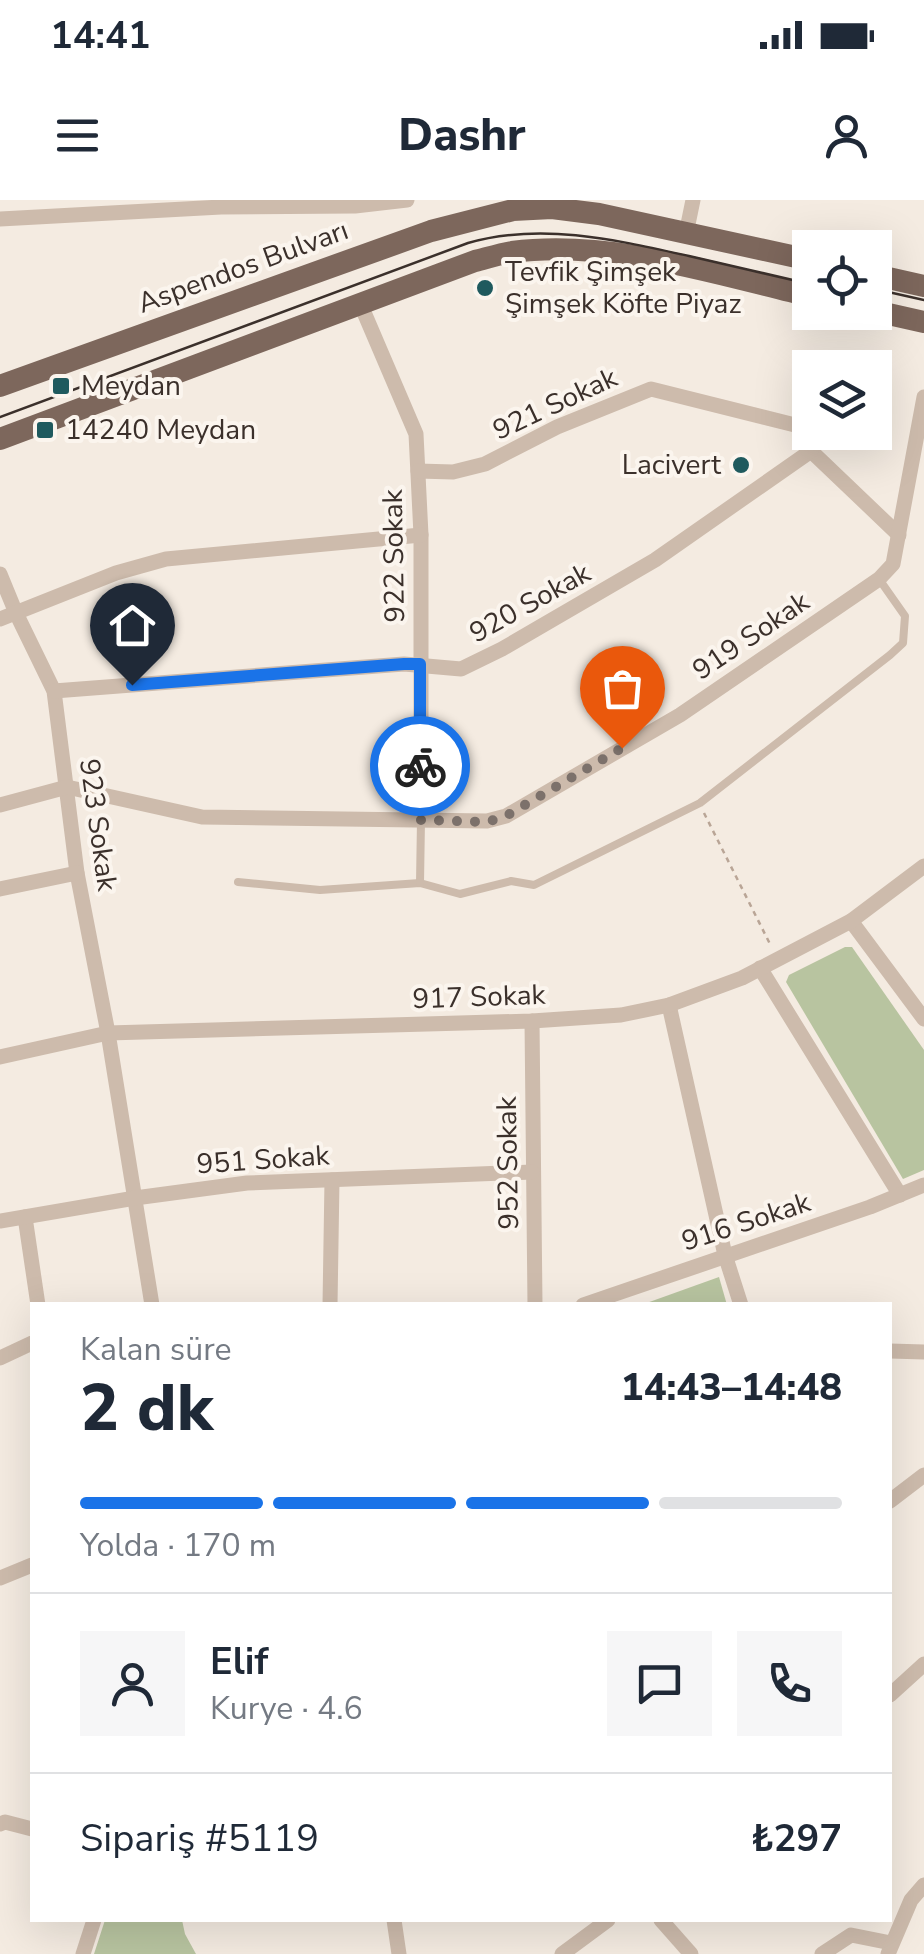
<!DOCTYPE html>
<html lang="tr">
<meta charset="utf-8">
<style>
body{margin:0;font-family:"Nunito Sans",sans-serif;background:#f6f6f7;color:#1f2937;height:100vh;display:flex;flex-direction:column;font-size:38px;white-space:nowrap}
*{box-sizing:border-box;margin:0}
p{font-size:32px;color:#747a83}
.icon{flex:none;width:55px;height:55px;fill:none;stroke:currentColor;stroke-width:2;stroke-linecap:round;stroke-linejoin:round}
.map{position:relative;flex:1;overflow:hidden}
.details{position:absolute;left:30px;top:1102px;width:862px;height:620px;display:flex;flex-direction:column;background:#fff;border-radius:0px;box-shadow:0 10px 40px #0002}
.details>*{flex:none}
.tools{position:absolute;left:792px;top:30px;display:grid;gap:20px}
.tools a{display:grid;place-items:center;width:100px;height:100px;border-radius:0px;background:#fff;box-shadow:0 10px 40px #0002;font-size:50px}
.pin{position:absolute;display:grid;place-items:center;width:85px;height:85px;color:#fff;margin:-102px -42px;border-radius:50% 50% 50% 0;rotate:-45deg;box-shadow:0 0 10px #0007}
.pin .icon{rotate:45deg}
.courier{position:absolute;display:grid;place-items:center;width:100px;height:100px;margin:-50px;border:8px solid #1a73e8;border-radius:50%;background:#fff;color:#222;box-shadow:0 2px 12px #0007}
.head em{font-style:normal;font-weight:800}
.head div{display:flex;flex-direction:column-reverse}
.head{display:flex;align-items:center;justify-content:space-between;height:170px;padding:0 50px}
h1{font-size:65px;font-weight:800;line-height:75px}
.bar{display:grid;grid-template-columns:repeat(4,1fr);gap:15px 10px;align-content:center;height:120px;padding:0 50px}
.bar i{height:12px;border-radius:8px;background:#e0e1e3}
.bar .current{background:#1a73e8}
.bar p{grid-column:span 4}
.line{display:flex;align-items:center;gap:25px;padding:0 50px;border-top:2px solid #e0e1e3}
.line div{flex:1}
.round{display:grid;place-items:center;flex:none;width:105px;height:105px;border-radius:0px;background:#f6f6f7}
.status{display:flex;justify-content:space-between;align-items:center;height:70px;padding:0 50px;background:#fff;direction:ltr}
.status svg{height:28px;fill:currentColor}
header{display:flex;justify-content:space-between;align-items:center;height:130px;padding:0 50px;background:#fff;font-size:45px;font-weight:800}
.map>svg:first-child{display:block}
.green{fill:#b8c4a0}
.lines{fill:none;stroke-linecap:round;stroke-linejoin:round}
.path{stroke:#b9a596;stroke-width:2.5;stroke-dasharray:5 5;stroke-linecap:butt}
.lane{stroke:#cdbbac;stroke-width:8}
.street{stroke:#cdbbac;stroke-width:15}
.primary{stroke:#7d675c;stroke-width:22}
.tram{stroke:#3b302b;stroke-width:2.5}
.done{stroke:#7c716b;stroke-width:10;stroke-dasharray:0 18}
.route{stroke:#1a73e8;stroke-width:12}
.poi-dot{fill:#1f5a5e;stroke:#fbf5ee;stroke-width:4}
.labels{text-anchor:middle;dominant-baseline:central;stroke-width:8;stroke-linejoin:round;paint-order:stroke}
.street-label{font-size:28px;fill:#3b302b;stroke:#fbf5ee}
.poi-label{font-size:28px;fill:#3b302b;stroke:#fbf5ee;text-anchor:start}
</style>
<div class="status"><b>14:41</b><svg viewBox="0 0 49 12"><path d="M0 12V9h3v3zM5 12V6h3v6zM10 12V3h3v9zM15 12V0h3v12zM26 1h20v11H26zM47 4h2v5h-2z"/></svg></div>
<header><svg class="icon" aria-label="menu" viewBox="0 0 24 24"><path d="M4 6h16M4 12h16M4 18h16"/></svg>Dashr<svg class="icon" aria-label="person" viewBox="0 0 24 24"><circle cx="12" cy="8" r="4"/><path d="M4 21q1-7 8-7t8 7"/></svg></header>
<div class="map">
<svg width="924" height="1754" viewBox="0 0 924 1754">
<rect width="100%" height="100%" fill="#f4ebe1"/>
<g class="green">
<path d="M845,747H852L924,850V970L903,979L786,782L789,775Z"/>
<path d="M719,1077L727,1105H641Z"/>
<path d="M105,1720H182L185,1734L196,1754H94Z"/>
</g>
<g class="lines">
<path class="path" d="M704,613L770,744"/>
<g class="lane">
<path d="M238,682L320,690L420,683L460,694L511,681L534,685L700,603L890,455L903,443L905,416L879,379"/>
<path d="M420,683L421,620"/>
</g>
<g class="street">
<path d="M0,19L221,7L355,6L407,0"/>
<path d="M686,34L693,0"/>
<path d="M360,103L416,234L421,335V620"/>
<path d="M418,271L453,272L485,264L557,227L651,189L803,227L811,251L899,335"/>
<path d="M0,374L16,413L54,491L77,673L108,833L152,1105"/>
<path d="M0,419L116,373L166,359L421,335"/>
<path d="M54,491L404,464L461,469L502,449L655,360L811,251"/>
<path d="M0,605L67,587L202,617L487,621L506,616L680,515L879,379L893,364L924,197"/>
<path d="M0,689L77,673"/>
<path d="M851,721L924,819"/>
<path d="M760,768L900,995"/>
<path d="M669,805L725,1055L741,1105"/>
<path d="M532,821L535,1105"/>
<path d="M0,857L108,833L532,821L621,815L669,805L742,778L851,721L924,666"/>
<path d="M25,1017L38,1105"/>
<path d="M0,1021L135,998L247,983L532,972"/>
<path d="M330,1105L332,980"/>
<path d="M583,1105L870,1007L924,985"/>
<path d="M890,1151L924,1152"/>
<path d="M0,1158L32,1143"/>
<path d="M890,1301L924,1275"/>
<path d="M0,1378L32,1365"/>
<path d="M890,1495L924,1464"/>
<path d="M0,1624L5,1622L32,1629"/>
<path d="M394,1720L399,1754"/>
<path d="M661,1720L691,1754"/>
<path d="M83,1754L94,1720"/>
<path d="M562,1754L608,1720"/>
<path d="M822,1754L851,1735L891,1743"/>
<path d="M888,1754L911,1700L924,1685"/>
</g>
<g class="primary">
<path d="M875,75L924,86"/>
<path d="M875,111L924,122"/>
<path d="M0,186L431,31L513,10L552,8L599,14L810,60"/>
<path d="M0,239L475,61C487,58 500,54 512,52C610,39 716,74 810,96"/>
</g>
<g class="tram">
<path d="M875,89L924,100"/>
<path d="M0,217L468,43C541,22 617,40 689,56C729,65 770,75 810,84"/>
</g>
</g>
<g class="lines">
<path class="done" d="M420,566L421,620L487,622L506,616L622,548"/>
<path class="route" d="M132,485L404,464H420V566"/>
</g>
<g class="poi-dot">
<circle cx="485" cy="88" r="10"/>
<rect x="51" y="176" width="20" height="20" rx="5"/>
<rect x="35" y="220" width="20" height="20" rx="5"/>
<circle cx="741" cy="265" r="10"/>
</g>
<g class="labels">
<g class="street-label">
<text transform="translate(243 67) rotate(-20)">Aspendos Bulvarı</text>
<text transform="translate(555 204) rotate(-25)">921 Sokak</text>
<text transform="translate(394 356) rotate(-91)">922 Sokak</text>
<text transform="translate(530 403) rotate(-29)">920 Sokak</text>
<text transform="translate(751 436) rotate(-34)">919 Sokak</text>
<text transform="translate(98 625) rotate(82)">923 Sokak</text>
<text transform="translate(479 797) rotate(-2)">917 Sokak</text>
<text transform="translate(263 960) rotate(-4)">951 Sokak</text>
<text transform="translate(508 963) rotate(-91)">952 Sokak</text>
<text transform="translate(746 1022) rotate(-18)">916 Sokak</text>
</g>
<g class="poi-label">
<text x="505" y="72">Tevfik Şimşek<tspan x="505" dy="32">Şimşek Köfte Piyaz</tspan></text>
<text x="81" y="186">Meydan</text>
<text x="65" y="230">14240 Meydan</text>
<text x="721" y="265" text-anchor="end">Lacivert</text>
</g>
</g>
</svg>
<div class="tools">
<a><svg class="icon" aria-label="locate" viewBox="0 0 24 24"><circle cx="12" cy="12" r="6"/><path d="M12 2v4M12 18v4M2 12h4M18 12h4"/></svg></a>
<a><svg class="icon" aria-label="layers" viewBox="0 0 24 24"><path d="M12 4l9 5-9 5-9-5zM3 14l9 5 9-5"/></svg></a>
</div>
<div class="pin" style="left:622px;top:548px;background:#ea580c"><svg class="icon" aria-label="bag" viewBox="0 0 24 24"><path d="M5 8h14l-1 12H6zM9 8a3 3 0 0 1 6 0"/></svg></div>
<div class="pin" style="left:132px;top:485px;background:#1f2937"><svg class="icon" aria-label="home" viewBox="0 0 24 24"><path d="M3 11l9-7 9 7M6 9v11h12V9"/></svg></div>
<div class="courier" style="left:420px;top:566px"><svg class="icon" aria-label="bike" viewBox="0 0 24 24"><circle cx="6" cy="16" r="4"/><circle cx="18" cy="16" r="4"/><path d="M6 16l4-8h5l3 8M10 8l3 8H6M13 5h3"/></svg></div>
<section class="details">
<div class="head"><div><h1>2 dk</h1><p>Kalan süre</p></div><em>14:43–14:48</em></div>
<div class="bar"><i class="current"></i><i class="current"></i><i class="current"></i><i></i><p>Yolda · 170 m</p></div>
<div class="line" style="height:180px"><a class="round"><svg class="icon" aria-label="person" viewBox="0 0 24 24"><circle cx="12" cy="8" r="4"/><path d="M4 21q1-7 8-7t8 7"/></svg></a><div><b>Elif</b><p>Kurye · 4.6</p></div><a class="round"><svg class="icon" aria-label="chat" viewBox="0 0 24 24"><path d="M4 5h16v11H9l-5 4z"/></svg></a><a class="round"><svg class="icon" aria-label="phone" viewBox="0 0 24 24"><path d="M5 4h4l2 5-3 2q2 4 5 5l2-3 5 2v4C11 20 4 13 5 4z"/></svg></a></div>
<div class="line" style="height:130px"><div>Sipariş #5119</div><b>₺297</b></div>
</section>
</div>
